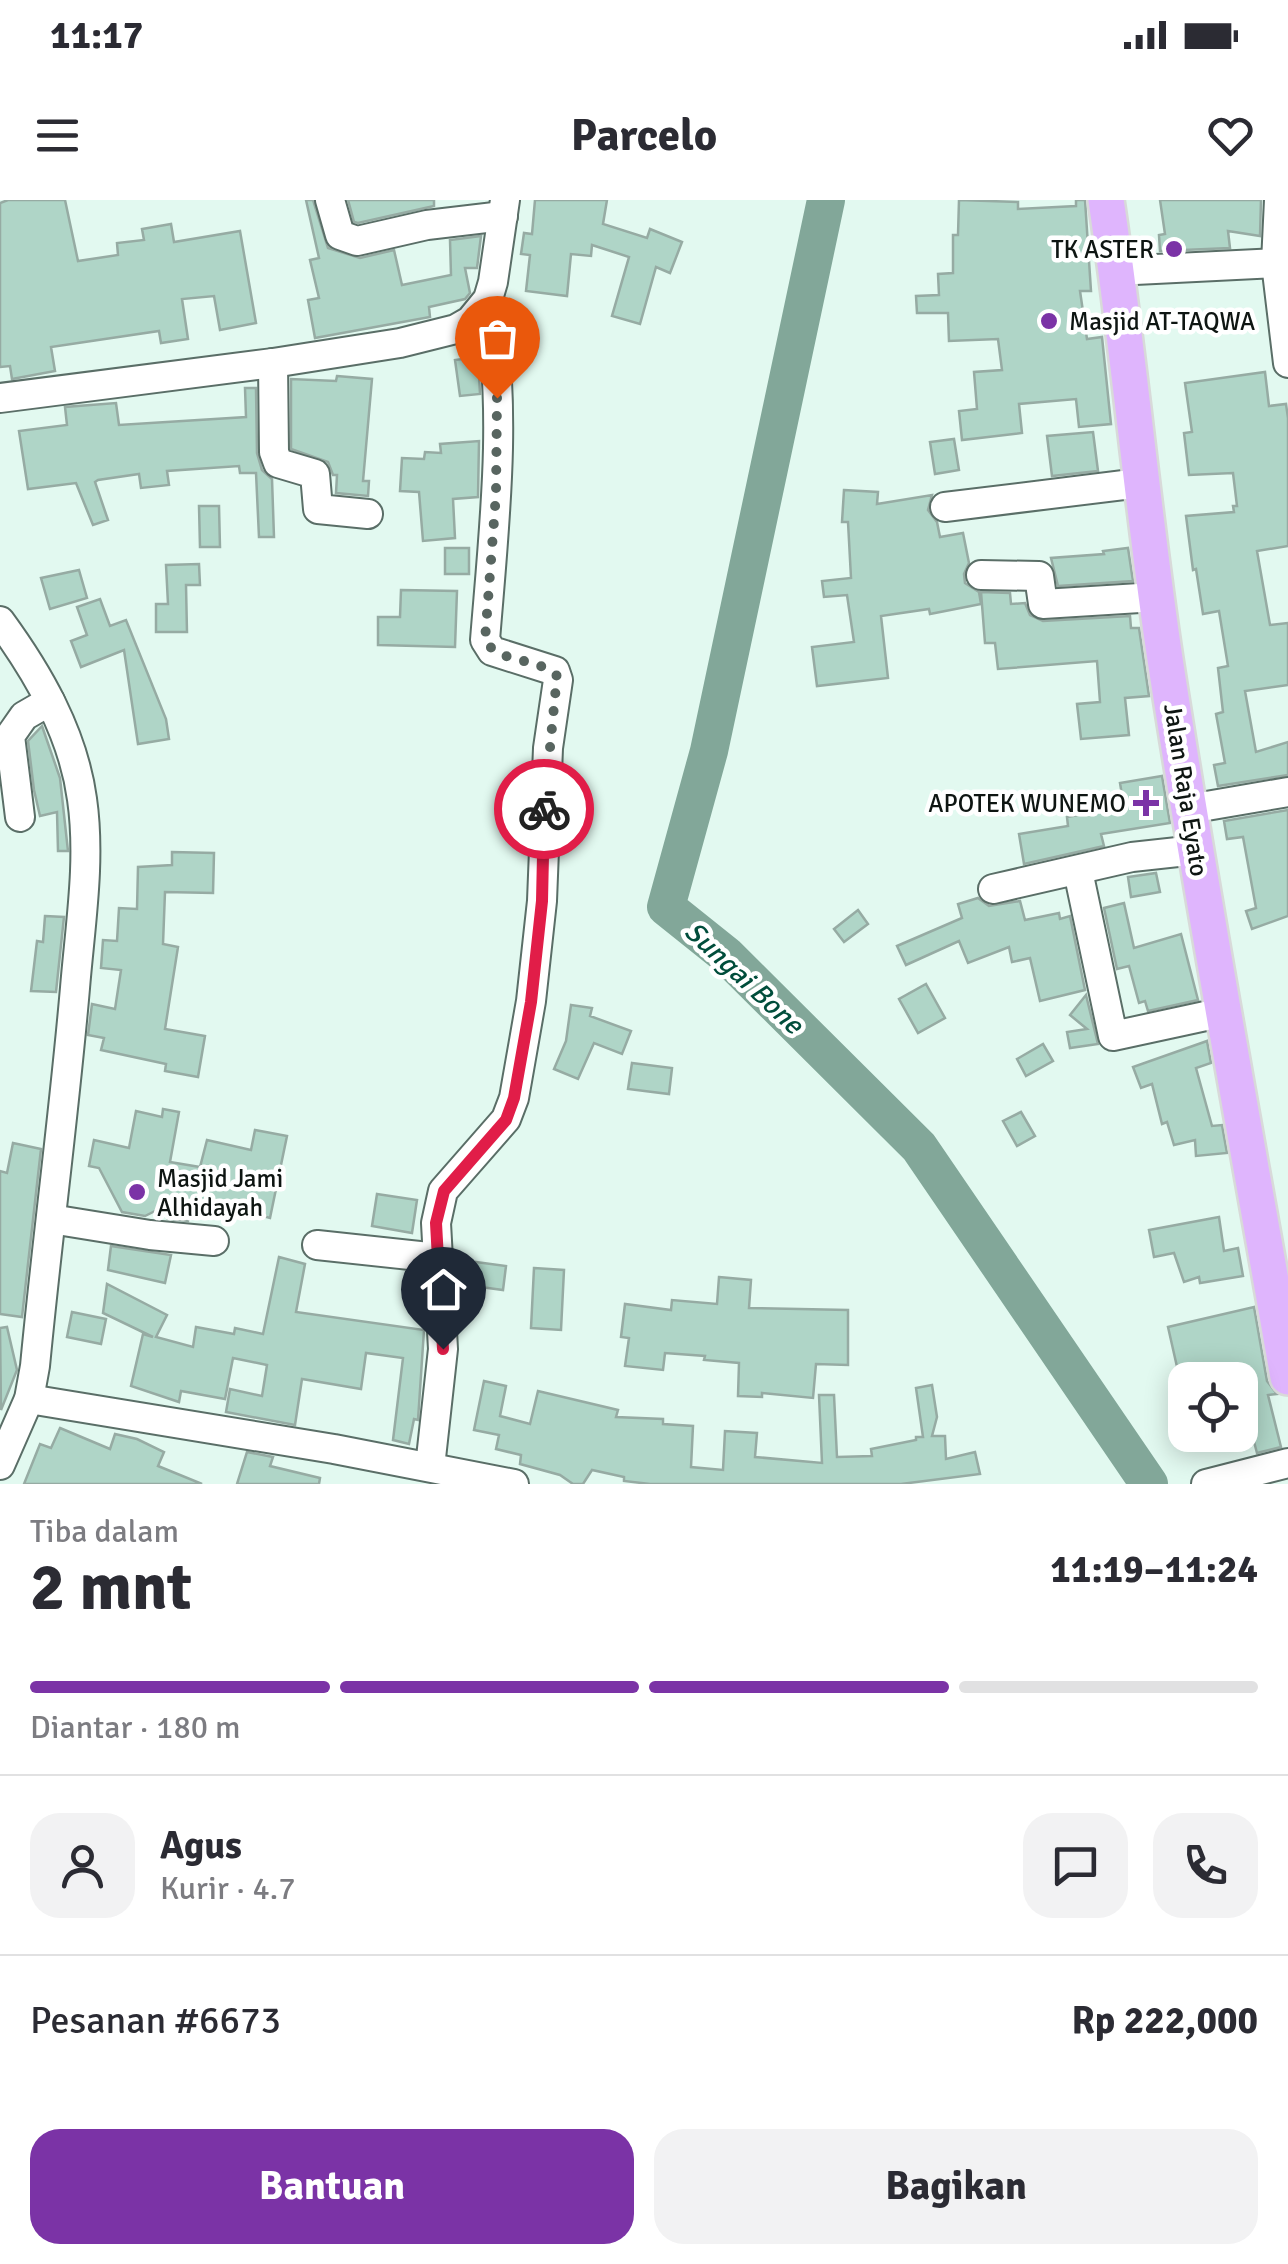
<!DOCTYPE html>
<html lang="id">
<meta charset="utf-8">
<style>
body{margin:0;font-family:Signika,sans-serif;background:#f2f2f3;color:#2b2b33;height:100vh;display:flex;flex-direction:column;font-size:38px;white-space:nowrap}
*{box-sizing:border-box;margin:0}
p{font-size:32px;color:#7c7c81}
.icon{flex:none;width:55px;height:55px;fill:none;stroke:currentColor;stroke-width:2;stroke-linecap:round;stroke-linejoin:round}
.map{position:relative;height:1284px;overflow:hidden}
.drawer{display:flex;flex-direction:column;background:#fff;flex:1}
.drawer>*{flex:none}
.tools{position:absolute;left:1168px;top:1162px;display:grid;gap:20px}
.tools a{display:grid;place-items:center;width:90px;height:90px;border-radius:20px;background:#fff;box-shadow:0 5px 25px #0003;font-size:50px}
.pin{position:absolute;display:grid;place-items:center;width:85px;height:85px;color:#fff;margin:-102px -42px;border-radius:50% 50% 50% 0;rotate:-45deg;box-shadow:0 0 10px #0007}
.pin .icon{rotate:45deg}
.courier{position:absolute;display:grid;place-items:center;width:100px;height:100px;margin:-50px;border:8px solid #e11d48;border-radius:50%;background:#fff;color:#222;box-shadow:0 2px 12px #0007}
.head em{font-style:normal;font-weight:800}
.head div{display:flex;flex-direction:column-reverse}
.head{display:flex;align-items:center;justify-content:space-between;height:170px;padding:0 30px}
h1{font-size:65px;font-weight:800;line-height:75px}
.bar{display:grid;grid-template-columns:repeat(4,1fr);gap:15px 10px;align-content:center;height:120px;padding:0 30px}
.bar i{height:12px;border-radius:8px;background:#e1e1e2}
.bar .current{background:#7b33a6}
.bar p{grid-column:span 4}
.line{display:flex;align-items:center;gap:25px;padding:0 30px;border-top:2px solid #e1e1e2}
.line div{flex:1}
.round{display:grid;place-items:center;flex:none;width:105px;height:105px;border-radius:30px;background:#f2f2f3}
.primary-button{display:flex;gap:20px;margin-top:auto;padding:20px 30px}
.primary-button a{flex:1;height:115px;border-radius:30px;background:#7b33a6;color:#fff;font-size:40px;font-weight:800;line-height:115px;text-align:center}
.primary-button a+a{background:#f2f2f3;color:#2b2b33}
.status{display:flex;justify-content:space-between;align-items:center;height:70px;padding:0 50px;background:#fff;direction:ltr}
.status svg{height:28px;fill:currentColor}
header{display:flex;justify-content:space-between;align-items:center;height:130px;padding:0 30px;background:#fff;font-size:45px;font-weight:800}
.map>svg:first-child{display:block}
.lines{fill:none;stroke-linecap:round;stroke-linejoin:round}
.river{stroke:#82a799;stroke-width:38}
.building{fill:#afd5c7;stroke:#96aba3;stroke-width:2.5}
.minor-casing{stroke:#5a6e67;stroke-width:32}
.major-casing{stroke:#d8dad9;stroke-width:40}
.minor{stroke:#fff;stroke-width:28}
.major{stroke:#dfb5fd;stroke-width:35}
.done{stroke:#586560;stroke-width:10;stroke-dasharray:0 18}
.route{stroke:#e11d48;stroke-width:12}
.poi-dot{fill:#7b33a6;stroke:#fff;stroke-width:4}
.labels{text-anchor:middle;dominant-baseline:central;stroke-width:9;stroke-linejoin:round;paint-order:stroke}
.poi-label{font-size:25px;fill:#0e1512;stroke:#fff;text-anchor:end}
.street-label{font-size:25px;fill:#0e1512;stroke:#fff}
.water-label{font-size:28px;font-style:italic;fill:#004d3b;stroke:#fff}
</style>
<div class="status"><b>11:17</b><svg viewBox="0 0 49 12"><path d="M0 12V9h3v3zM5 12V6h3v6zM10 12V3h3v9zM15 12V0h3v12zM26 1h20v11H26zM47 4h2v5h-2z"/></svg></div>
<header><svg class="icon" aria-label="menu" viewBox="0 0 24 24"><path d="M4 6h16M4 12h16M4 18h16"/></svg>Parcelo<svg class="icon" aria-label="heart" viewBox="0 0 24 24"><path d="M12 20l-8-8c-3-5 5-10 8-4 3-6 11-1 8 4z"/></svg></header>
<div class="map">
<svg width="1288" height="1284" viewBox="0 0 1288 1284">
<rect width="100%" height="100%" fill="#e2f9f0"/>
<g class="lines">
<path class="river" d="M826,0L709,551L666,707L726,755L919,947L1149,1284"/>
</g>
<g class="building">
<path d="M8,0H65L78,61L118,55L117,43L144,40L142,29L171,24L174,42L240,31L256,123L220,130L214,96L182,99L188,139L161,143L159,131L51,147L55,171L12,179L10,166L0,167V3Z"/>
<path d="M306,0H313L328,48L360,58L394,50L402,85L451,75L450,40L481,36L477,68H465L470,93L465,99L429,107L430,117L315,138L308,100L319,98L310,60L319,58Z"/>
<path d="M348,0H434V6L358,23L354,22Z"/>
<path d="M535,0H607L603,24L647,38L650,29L682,42L670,73L656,67L640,124L612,116L629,57L592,45L591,56L571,54L567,96L526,91L530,55L521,54L524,33L532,34Z"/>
<path d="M959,0L1018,2V9L1076,6V0H1085L1091,91H1080L1087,139L1102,137L1111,224L1079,227L1076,199L1019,204L1022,233L962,240L959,211L977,209L974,172L1002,170L998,139L949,141L948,113H917L916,96L939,95L938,74L953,73V35H958Z"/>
<path d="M1160,0H1261L1260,36L1228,31L1230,48L1160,51L1159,35L1165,34Z"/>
<path d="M478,157L480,194L460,196L455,160Z"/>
<path d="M1265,172L1269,206L1286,204L1288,218V346L1257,351L1270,425L1288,423V485L1245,491L1256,552L1288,542V575L1218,586L1214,565L1225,563L1216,514L1223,512L1218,468L1228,466L1219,411L1203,414L1196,369L1193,370L1186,316L1234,312L1233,306H1237L1233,273L1189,275L1184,233L1192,232L1185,183Z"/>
<path d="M337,176L372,179L363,281H369L368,296L336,293L337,275H333L328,262L291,249V179L336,181Z"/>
<path d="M245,188H256L257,253L262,270L272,279L274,337H259L256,273H240L239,266L167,271L169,285L141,288L139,274L98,280L95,282L108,320L93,325L76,283L28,289L19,231L67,225L65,207L116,203L119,225L246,217Z"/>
<path d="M1093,232L1098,271L1052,276L1047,236Z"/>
<path d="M954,239L959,270L935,274L930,242Z"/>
<path d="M479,241L478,297L453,299L455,338L423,341L419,292L400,291L402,258L424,259L425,252L441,253L440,244Z"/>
<path d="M844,290L878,292L877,304L932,295L928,310L937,322L940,337L963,333L969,363L964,374L965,383L979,392L981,404L930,414L929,409L881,416L888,478L817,486L812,447L854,442L847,395L824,397L822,381L851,378L848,322H842Z"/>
<path d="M199,306H219L220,347H200Z"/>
<rect x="445" y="348" width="24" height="26"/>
<path d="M1128,348L1133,381L1058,386L1051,358L1104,354L1103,351Z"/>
<path d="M199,364L200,385H186L187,432H156V404H168L166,365Z"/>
<path d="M79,370L87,398L50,409L41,378Z"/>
<path d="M401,390L457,391L455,447L378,445V417H400Z"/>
<path d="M981,392L1010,393L1011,404L1025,403L1030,415L1043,421L1130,416L1131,428H1139L1149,496L1125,498L1129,535L1081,539L1077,504L1100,502L1097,461L998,469L995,443H985Z"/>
<path d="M100,399L110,426L126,420L166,519L169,539L138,544L124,450L81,467L71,441L87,435L77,407Z"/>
<path d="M42,526L60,578L68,651H58L57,612L40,616L34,590L28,541Z"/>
<path d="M1162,576L1170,623L1101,634L1104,646L1024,664L1019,634L1068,626L1067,617L1124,607L1120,583Z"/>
<path d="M1288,610V716L1252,729L1246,711L1256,708L1243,637L1227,639L1224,621Z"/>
<path d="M172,652L214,653L213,693L165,692L163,744L178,747L165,829L205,836L198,877L165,871L166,864L101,850L104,838L88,835L92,804L115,809L121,770L101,768L103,740L117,741L119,708L137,709L138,667L172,665Z"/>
<path d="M1156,673L1160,692L1131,697L1128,677Z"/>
<path d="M978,698L989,706L1020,701L1025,720L1059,713L1060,719L1070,716L1085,790L1040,801L1030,758L1012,762L1009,747L968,763L959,741L906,765L897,746L962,718L958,704Z"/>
<path d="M1124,703L1134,748L1181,734L1198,800L1148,811L1145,801L1139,803L1129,766L1117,769L1104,708Z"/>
<path d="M858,710L868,724L844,742L834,729Z"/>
<path d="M45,716L64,717L56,792L31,791L37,741L43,742Z"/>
<path d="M926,784L945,818L918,833L899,799Z"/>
<path d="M1086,795L1098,844L1070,848L1067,832L1087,829L1070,815Z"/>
<path d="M571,805L592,808L590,816L631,831L622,854L594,843L578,879L554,869L566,841Z"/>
<path d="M1207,841L1211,863L1196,868L1212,926L1222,925L1227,953L1196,956L1195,940L1174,945L1167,922L1162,924L1152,884L1141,888L1133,867Z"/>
<path d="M1043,844L1053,861L1026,876L1017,859Z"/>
<path d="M632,863L672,868L669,894L628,889Z"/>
<path d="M163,909L179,912L170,962L200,967L207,940L251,950L255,930L287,936L270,1018L219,1004L216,1013L191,1005L188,1021L168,1019L171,1003L145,1016L122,1012L99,968L89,966L94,940L129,948L136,911L162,917Z"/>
<path d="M1021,912L1035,936L1017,946L1003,921Z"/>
<path d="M13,943L41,949L22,1117L0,1114V971L7,973Z"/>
<path d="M377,994L417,1000L412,1033L372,1026Z"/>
<path d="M1219,1017L1224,1051L1238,1048L1243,1076L1200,1083L1199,1077L1184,1082L1174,1053L1154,1057L1149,1030Z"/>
<path d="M111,1046L171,1055L165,1083L108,1070Z"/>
<path d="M279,1057L305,1064L296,1112L424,1130L418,1220L414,1219L409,1244L393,1240L403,1158L366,1153L361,1189L302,1179L295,1225L226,1212L230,1189L262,1196L267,1165L233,1158L225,1199L181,1191L179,1202L131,1186L143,1134L153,1137L103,1113L107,1084L167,1115L156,1137L193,1147L196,1127L234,1134L235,1128L263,1134Z"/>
<path d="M476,1062L506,1066L503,1090L473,1086Z"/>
<path d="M534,1068L564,1070L561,1130L531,1128Z"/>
<path d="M719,1077L751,1080L749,1108L848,1110V1165L816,1164L813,1198L762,1193V1197L738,1196L739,1163L704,1160L705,1156L665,1153L663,1170L625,1166L629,1138L621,1137L625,1104L671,1110L672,1100L717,1104Z"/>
<path d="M1254,1107L1267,1181L1277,1194L1268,1195L1281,1247L1257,1253L1243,1200H1240V1174L1214,1180H1180L1168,1127Z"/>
<path d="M72,1112L106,1119L101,1144L67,1137Z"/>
<path d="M7,1127L17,1170L1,1210L0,1128Z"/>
<path d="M484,1181L506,1186L500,1216L530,1224L538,1191L618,1210L616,1217L663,1219V1224L693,1226L691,1267L723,1270L725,1231L757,1233L755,1257L822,1263L819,1195H834L837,1257L872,1256L871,1249L916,1240V1237H923L916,1188L932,1185L937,1217L932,1236H945L946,1259L975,1252L980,1274L901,1284H650L624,1281V1277L592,1270L583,1284H573L560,1275L520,1264L521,1255L496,1249L499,1235L474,1230Z"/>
<path d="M60,1228L110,1249L115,1234L137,1239L164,1252L158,1266L202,1284H24L40,1244L51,1248Z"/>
<path d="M247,1252L273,1257L270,1266L320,1278L319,1284H237Z"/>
</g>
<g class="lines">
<g class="minor-casing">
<g id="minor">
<path d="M330,0L340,35L357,41L427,25L503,16"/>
<path d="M1279,0L1276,63L1288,163"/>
<path d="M1115,71L1276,63"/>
<path d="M273,163L274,252L278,263L315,274L318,309L368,314"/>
<path d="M0,198L273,163L400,143L456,129L470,121L488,99L493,82L505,0"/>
<path d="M945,307L1140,283"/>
<path d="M981,375L1039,376L1043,404L1156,397"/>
<path d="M0,421C38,473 73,533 82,599C91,661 80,726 75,788C64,915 47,1040 35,1166L29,1199L0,1265"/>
<path d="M1189,609L1288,592"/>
<path d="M20,617L10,536L24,516L50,501"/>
<path d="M1078,671L1113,836L1224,812"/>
<path d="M993,689L1132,657L1196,650"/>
<path d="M51,1019L150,1035L214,1041"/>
<path d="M317,1045L438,1058"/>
<path d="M29,1199L334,1249L514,1284"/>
<path d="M430,1267L443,1149L436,1023L443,991L506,919L514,898L531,801L542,701L548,548L558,480L555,471L492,451L485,440C494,328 508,211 488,99"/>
<path d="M1206,1284L1288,1263"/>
</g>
</g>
<g class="major-casing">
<path id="major" d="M1106,0C1129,153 1142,306 1165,459C1202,699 1246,938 1288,1177"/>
</g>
<use href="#minor" class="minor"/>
<use href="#major" class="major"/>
</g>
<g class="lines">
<path class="done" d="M497,198L496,294L485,440C498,464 539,457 557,476L544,609"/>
<path class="route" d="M443,1149L436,1023L444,991L506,920L514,898L531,802L542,701L544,609"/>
</g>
<g class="poi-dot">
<circle cx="1174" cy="49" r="10"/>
<circle cx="1049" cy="121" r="10"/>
<path d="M1141 588h10v10h10v10h-10v10h-10v-10h-10v-10h10z"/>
<circle cx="137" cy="992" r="10"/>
</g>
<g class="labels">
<g class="poi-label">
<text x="1154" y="49">TK ASTER</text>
<text x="1069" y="121" text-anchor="start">Masjid AT-TAQWA</text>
<text x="1126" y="603">APOTEK WUNEMO</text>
<text x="157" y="978" text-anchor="start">Masjid Jami<tspan x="157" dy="29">Alhidayah</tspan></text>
</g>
<g class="street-label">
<text transform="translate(1186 590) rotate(81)">Jalan Raja Eyato</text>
</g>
<g class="water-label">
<text transform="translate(744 778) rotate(43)">Sungai Bone</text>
</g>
</g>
</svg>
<div class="tools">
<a><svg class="icon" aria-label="locate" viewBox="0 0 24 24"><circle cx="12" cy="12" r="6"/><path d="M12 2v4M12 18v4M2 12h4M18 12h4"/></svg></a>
</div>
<div class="pin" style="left:497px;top:198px;background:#ea580c"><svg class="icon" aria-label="bag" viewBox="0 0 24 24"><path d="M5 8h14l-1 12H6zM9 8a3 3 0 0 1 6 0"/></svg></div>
<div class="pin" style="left:443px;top:1149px;background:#1f2937"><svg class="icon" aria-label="home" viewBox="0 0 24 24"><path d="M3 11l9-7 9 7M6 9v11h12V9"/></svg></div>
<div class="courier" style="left:544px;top:609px"><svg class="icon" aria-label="bike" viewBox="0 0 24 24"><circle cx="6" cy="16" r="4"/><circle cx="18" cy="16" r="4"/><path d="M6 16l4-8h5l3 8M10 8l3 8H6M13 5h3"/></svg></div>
</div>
<section class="drawer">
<div class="head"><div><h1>2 mnt</h1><p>Tiba dalam</p></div><em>11:19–11:24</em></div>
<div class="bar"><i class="current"></i><i class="current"></i><i class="current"></i><i></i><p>Diantar · 180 m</p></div>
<div class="line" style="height:180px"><a class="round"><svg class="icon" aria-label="person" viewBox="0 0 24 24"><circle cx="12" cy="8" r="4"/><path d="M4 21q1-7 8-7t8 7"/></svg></a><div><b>Agus</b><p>Kurir · 4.7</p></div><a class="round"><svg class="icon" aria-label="chat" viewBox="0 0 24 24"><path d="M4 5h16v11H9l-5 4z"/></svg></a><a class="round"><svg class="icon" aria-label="phone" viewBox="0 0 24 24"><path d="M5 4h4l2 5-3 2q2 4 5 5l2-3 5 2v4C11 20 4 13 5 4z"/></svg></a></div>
<div class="line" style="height:130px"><div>Pesanan #6673</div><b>Rp 222,000</b></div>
<div class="primary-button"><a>Bantuan</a><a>Bagikan</a></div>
</section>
